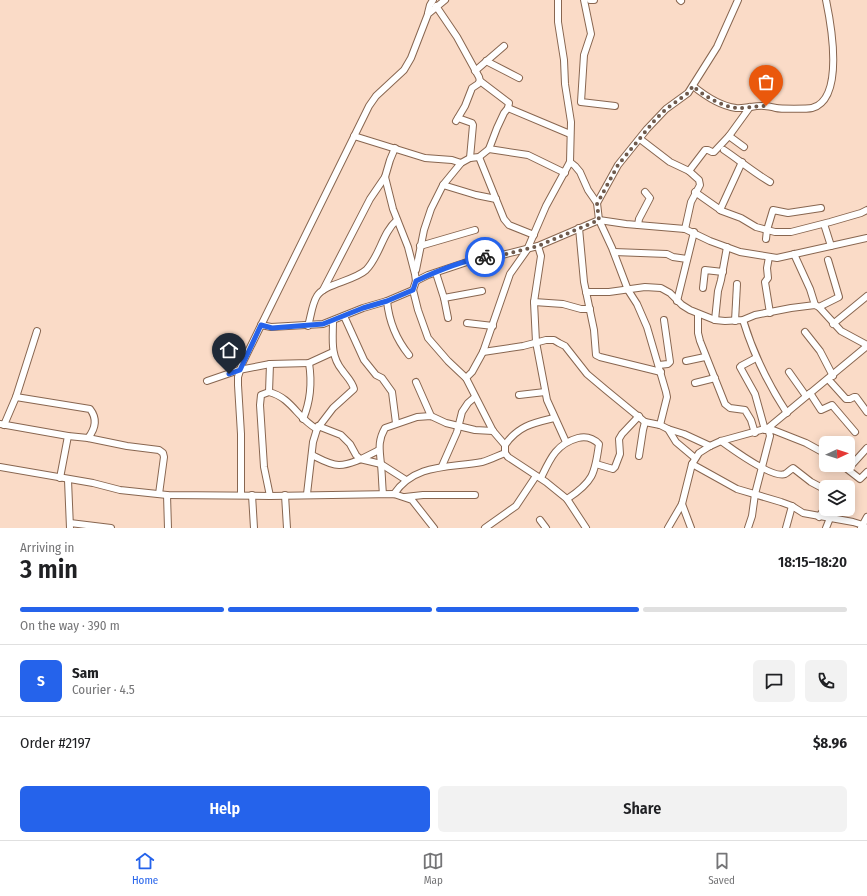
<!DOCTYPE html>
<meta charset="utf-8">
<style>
body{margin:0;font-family:"Fira Sans Condensed",sans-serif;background:#f2f2f2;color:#202124;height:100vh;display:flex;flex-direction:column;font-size:15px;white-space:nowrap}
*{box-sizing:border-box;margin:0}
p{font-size:13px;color:#757577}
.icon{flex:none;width:22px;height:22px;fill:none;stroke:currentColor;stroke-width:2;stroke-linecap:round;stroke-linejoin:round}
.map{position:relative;height:528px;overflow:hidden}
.sheet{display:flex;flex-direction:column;background:#fff;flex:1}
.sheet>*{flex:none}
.needle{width:26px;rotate:87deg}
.controls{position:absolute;left:819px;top:436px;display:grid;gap:8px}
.controls a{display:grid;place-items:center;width:36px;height:36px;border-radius:6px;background:#fff;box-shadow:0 2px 10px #0003;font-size:20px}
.pin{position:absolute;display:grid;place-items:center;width:34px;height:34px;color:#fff;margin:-41px -17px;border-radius:50% 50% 50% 0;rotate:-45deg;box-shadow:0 0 4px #0007}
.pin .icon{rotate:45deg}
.courier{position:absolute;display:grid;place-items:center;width:40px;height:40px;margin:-20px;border:3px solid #2563eb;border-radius:50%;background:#fff;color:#222;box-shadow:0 1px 5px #0007}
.headline em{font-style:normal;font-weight:600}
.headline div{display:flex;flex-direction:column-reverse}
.headline{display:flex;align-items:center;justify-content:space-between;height:68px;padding:0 20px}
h1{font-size:26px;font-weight:600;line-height:30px}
.bar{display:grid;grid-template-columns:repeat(4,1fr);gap:6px 4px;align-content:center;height:48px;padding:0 20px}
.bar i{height:5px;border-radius:3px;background:#e0e0e0}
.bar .current{background:#2563eb}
.bar p{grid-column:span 4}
.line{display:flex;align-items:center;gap:10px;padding:0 20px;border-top:1px solid #e0e0e0}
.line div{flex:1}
.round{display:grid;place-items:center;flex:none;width:42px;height:42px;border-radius:6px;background:#f2f2f2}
.primary-button{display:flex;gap:8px;margin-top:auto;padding:8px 20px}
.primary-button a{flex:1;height:46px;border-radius:6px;background:#2563eb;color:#fff;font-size:16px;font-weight:600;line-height:46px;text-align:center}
.primary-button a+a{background:#f2f2f2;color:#202124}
.dock{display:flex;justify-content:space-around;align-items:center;height:56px;border-top:1px solid #e0e0e0;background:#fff;font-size:11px;color:#757577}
.dock a{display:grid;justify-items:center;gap:2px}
.dock .current{color:#2563eb}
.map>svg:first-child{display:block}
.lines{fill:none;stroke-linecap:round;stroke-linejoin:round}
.minor-casing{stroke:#886650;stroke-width:8}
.minor{stroke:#fff;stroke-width:6}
.done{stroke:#6e5a4d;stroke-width:4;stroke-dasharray:0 7.2}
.route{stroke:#2563eb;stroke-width:5}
</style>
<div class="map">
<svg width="867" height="528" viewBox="0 0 867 528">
<rect width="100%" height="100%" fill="#fadbc7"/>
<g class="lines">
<g class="minor-casing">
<g id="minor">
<path d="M584,0L591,34L584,55L581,102L615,106"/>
<path d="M590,0H594"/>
<path d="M680,0L681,1"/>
<path d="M436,6L457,37L479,77L480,81L509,103L508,108"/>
<path d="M428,13L430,5L433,0"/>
<path d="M486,61L519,78"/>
<path d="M475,71L504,46"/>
<path d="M693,86C704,95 721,106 736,108C746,109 755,105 764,106C768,106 772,107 776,108C780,109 808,109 812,108C845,99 831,24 826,0"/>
<path d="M458,118L472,123L473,125L470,158"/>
<path d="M456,121L465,106L472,88L478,84L480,81"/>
<path d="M354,136L425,158L452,160L461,163"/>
<path d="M729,136L744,147"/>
<path d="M640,139L670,162L689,171L699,180L700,185L691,202L685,229"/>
<path d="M489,149L528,155L565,173"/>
<path d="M724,150C739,160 753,172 770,182"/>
<path d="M479,157L504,219L509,225L534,235"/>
<path d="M570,162L575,166L580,172L588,190L597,203L599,220L612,248L628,290L637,304L647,327L666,392L667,397L660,425"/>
<path d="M689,171L705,150H708L712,152H714L729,136L750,107"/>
<path d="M443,185L476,195L496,199"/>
<path d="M695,192L722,211L741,218L756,227L775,232H791L830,222L861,213L867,210"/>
<path d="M597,203L618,165L647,129L666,109L688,93L717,47L738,0"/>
<path d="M720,210L742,162"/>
<path d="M824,224L831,246"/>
<path d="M638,225L639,219L650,198L645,192"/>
<path d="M579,228L584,282L594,330L596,355L600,357L661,372"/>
<path d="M766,239L767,230L773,210L788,213L821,208"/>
<path d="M420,246L475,230"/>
<path d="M538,246L541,256L534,302L536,342L547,400L566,442"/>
<path d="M614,252L667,254L673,257L687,259"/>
<path d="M794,254L810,289L815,305"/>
<path d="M769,257L767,268L768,278L765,282L770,313"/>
<path d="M416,270L424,230L431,209L443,185L461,163L470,158L479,157L489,149L497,128L504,113L508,108L570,134"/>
<path d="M436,273L444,298L448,318"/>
<path d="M416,281L428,275L470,261L483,257L502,255L538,246L599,220L626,224L685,229L710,241L740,252L777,258L867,238"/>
<path d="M703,288L705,270L723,272"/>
<path d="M323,290L370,199L385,177"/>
<path d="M413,290L418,310L428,338L448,361L466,378L493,431L505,445V453L508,457L546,482L567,499L586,528"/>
<path d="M586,292H609L645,287L661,288L670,293L682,305L690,310L715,320L725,321L743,320L755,315L791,308L815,305L819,307L841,331L867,345"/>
<path d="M444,298L482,291"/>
<path d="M387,301C389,321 396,339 409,355"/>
<path d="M677,301L694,232"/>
<path d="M534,302L563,304L581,309H590"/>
<path d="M819,307L839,297L828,260"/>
<path d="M698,314V333L700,341L725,404L730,408L745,410L751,420L755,433"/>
<path d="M344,316L364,360L376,375L382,378L392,392L396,423"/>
<path d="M715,320L718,291L721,280L727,247"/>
<path d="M743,320C753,353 768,384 787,413"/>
<path d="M735,321L737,284"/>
<path d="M467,323L493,326"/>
<path d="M833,324L867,296"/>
<path d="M261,325L271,327L323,324L363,308L387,301L413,290L416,281L415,274L408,247L393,209L385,177L390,160L395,148"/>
<path d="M308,326C311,316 312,304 317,296C324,284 354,281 366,270C380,256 382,233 397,220"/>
<path d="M805,332L820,351L833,376"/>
<path d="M483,352L523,346L546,340H554L559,343L565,346L587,374L606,390L645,422L660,425L668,429L676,442L695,458"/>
<path d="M756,358L741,366L740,367L755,394L765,430"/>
<path d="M686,361L705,357"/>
<path d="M659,365L668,364L670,362L664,320"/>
<path d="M789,372L806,396"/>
<path d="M466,378L472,372L483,352L510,274L527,250L546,206L570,162L571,122L565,84L564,60L558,22V0"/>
<path d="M828,379L846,399H850L854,397H856L867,412"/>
<path d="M207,381L239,370L270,364L309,363L333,352"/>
<path d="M416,382L431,416"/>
<path d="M695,383L715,378"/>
<path d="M269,392L270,364"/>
<path d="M810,393L821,410L832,405L855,432"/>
<path d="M519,395L545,392"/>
<path d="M16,397L90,409C97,418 96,428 88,438"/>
<path d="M303,419C311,400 312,382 309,363"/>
<path d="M0,424L68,436L88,438L127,446L159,450L163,453L164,457L159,494"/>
<path d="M4,425L16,397L37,331"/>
<path d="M318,426L341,435L350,444L356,455L360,459L381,464L406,480"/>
<path d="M668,429L684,434L710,446"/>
<path d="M721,441C732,449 773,479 785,474C787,473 790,470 793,468L811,482L826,490"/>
<path d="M505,445C518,426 533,423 554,418"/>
<path d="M312,455C320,459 330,465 339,465C352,465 367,456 379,450"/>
<path d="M639,456L643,430L645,422"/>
<path d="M596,464L613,469L615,467L620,454L619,439L622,434L639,416"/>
<path d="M692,464L737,489L781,502L792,506L803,513L853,522L863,525L866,528"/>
<path d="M842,465L860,479L867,472"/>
<path d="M442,466L457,432L462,412L468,403L475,397"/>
<path d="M0,467L93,483L120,490L167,495L270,496L394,494L412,500L434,528"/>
<path d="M848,469L867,448"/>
<path d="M60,478L68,436"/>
<path d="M541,478C550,459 556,444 578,438C586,436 593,438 599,444C595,474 593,482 567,499"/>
<path d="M68,480L70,528"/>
<path d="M307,494L313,442L317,429L333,408L354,389C352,381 346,376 342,370C330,355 333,339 333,321"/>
<path d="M383,494C382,484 382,474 381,465C380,451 377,442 385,428L417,417L431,416L446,423L475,430L493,431"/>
<path d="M394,494C415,463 449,468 482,462C490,460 497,456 505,453"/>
<path d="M167,495L168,528"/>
<path d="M241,495V434L238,385V377L242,364L369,106L376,96L404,70L411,58L428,14L445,0"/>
<path d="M252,495L254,528"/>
<path d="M285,495L287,528"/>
<path d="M270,496L264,467L260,405L261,395L269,392C292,398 297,418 317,429"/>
<path d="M405,497L423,495H475"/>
<path d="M682,504L691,528"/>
<path d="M819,517L826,506"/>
<path d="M540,520L546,528"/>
<path d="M70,523L111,528"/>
<path d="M485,528L516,506L536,476"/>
<path d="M668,528L682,504L692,464L699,453L710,446L721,441L768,428L867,346"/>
<path d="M748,528L752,516L755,494L770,436L768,428L806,443L826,454"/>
<path d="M786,528L792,506"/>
<path d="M826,528L830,518"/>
<path d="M861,528L867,517"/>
</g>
</g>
<use href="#minor" class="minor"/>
</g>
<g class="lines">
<path class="done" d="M485,257L502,255L538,246L599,220L597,204L618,165L655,120L666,109L688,93L693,86C704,96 722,107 738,108C747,108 756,106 766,106"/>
<path class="route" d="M229,374L240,370L261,325L272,328L323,324L363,308L387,301L413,290L416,281C437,271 461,261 485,257"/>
</g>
</svg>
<div class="controls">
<a><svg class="needle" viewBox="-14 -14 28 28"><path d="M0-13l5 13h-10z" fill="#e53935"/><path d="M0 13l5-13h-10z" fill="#757577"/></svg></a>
<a><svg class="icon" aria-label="layers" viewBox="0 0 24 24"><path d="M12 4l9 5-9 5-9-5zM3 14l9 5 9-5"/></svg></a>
</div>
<div class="pin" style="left:766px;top:106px;background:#ea580c"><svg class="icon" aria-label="bag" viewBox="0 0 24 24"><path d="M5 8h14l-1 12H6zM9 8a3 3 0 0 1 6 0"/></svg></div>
<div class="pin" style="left:229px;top:374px;background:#1f2937"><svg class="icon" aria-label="home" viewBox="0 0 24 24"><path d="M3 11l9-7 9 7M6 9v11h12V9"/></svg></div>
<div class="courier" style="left:485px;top:257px"><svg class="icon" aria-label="bike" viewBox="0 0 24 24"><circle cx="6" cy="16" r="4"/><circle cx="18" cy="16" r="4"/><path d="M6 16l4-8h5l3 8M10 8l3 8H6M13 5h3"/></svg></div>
</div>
<section class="sheet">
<div class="headline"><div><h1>3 min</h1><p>Arriving in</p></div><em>18:15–18:20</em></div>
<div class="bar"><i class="current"></i><i class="current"></i><i class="current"></i><i></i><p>On the way · 390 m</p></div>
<div class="line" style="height:72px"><b class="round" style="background:#2563eb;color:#fff">S</b><div><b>Sam</b><p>Courier · 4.5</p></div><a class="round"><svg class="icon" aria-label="chat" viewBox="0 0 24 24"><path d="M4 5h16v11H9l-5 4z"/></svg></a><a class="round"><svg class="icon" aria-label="phone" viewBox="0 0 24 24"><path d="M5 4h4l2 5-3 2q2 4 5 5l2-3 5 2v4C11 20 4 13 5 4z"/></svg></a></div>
<div class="line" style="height:52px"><div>Order #2197</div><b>$8.96</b></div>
<div class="primary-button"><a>Help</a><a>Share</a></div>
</section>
<nav class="dock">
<a class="current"><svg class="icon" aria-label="home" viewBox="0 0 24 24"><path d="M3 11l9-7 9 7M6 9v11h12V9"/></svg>Home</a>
<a><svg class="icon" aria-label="map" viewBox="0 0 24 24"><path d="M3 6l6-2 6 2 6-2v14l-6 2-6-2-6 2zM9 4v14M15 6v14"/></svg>Map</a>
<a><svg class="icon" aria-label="saved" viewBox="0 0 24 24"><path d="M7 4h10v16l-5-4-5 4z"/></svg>Saved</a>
</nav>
